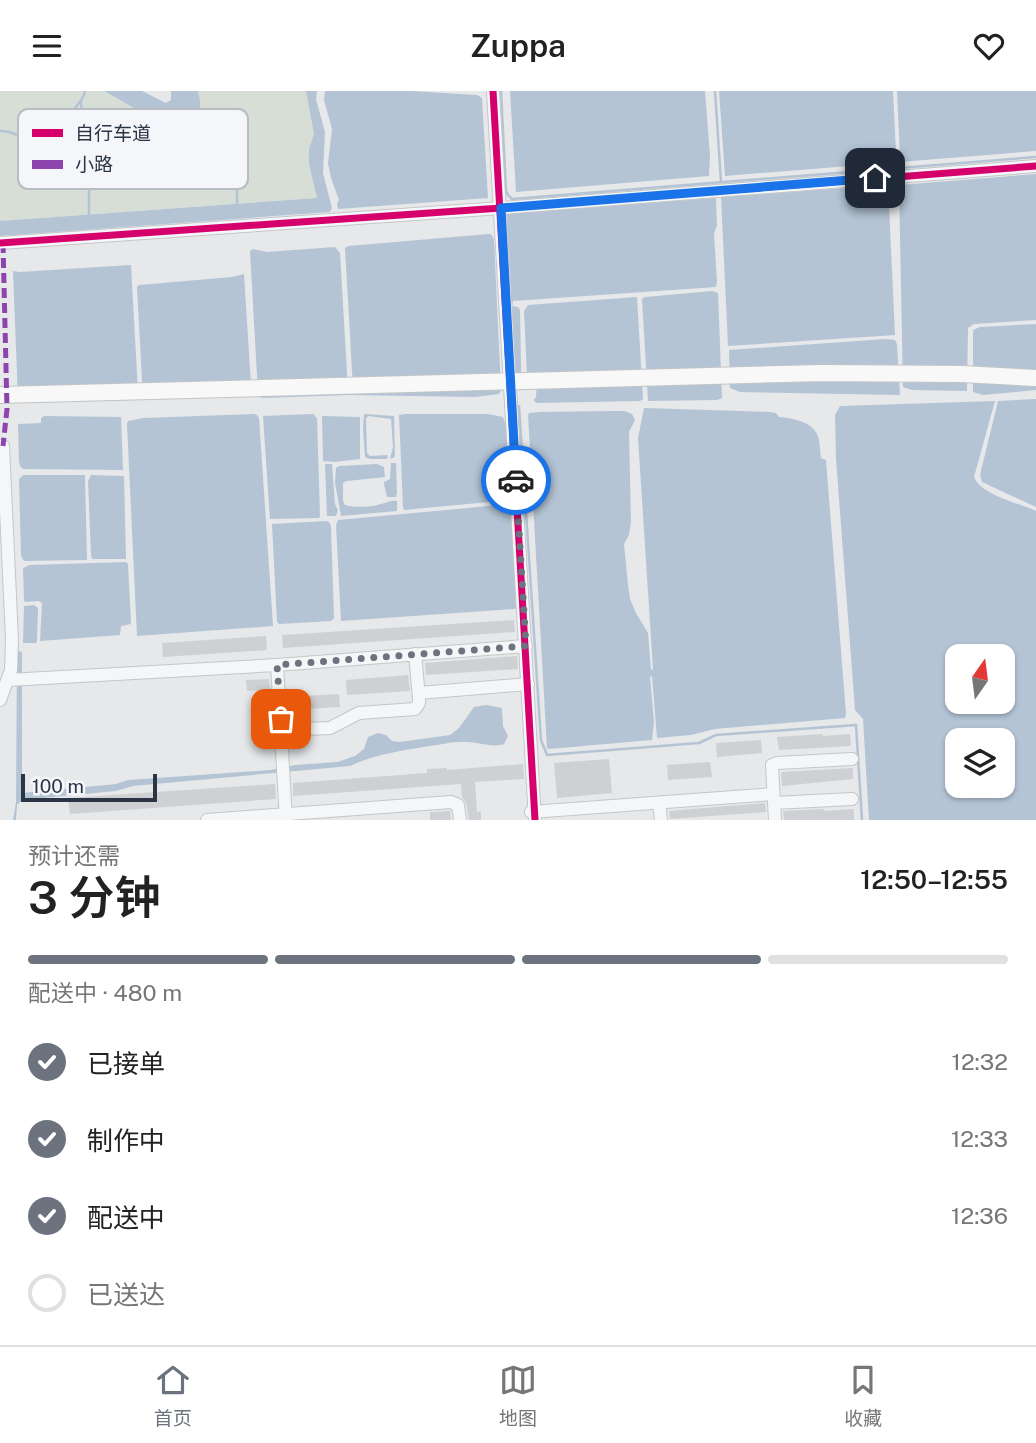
<!DOCTYPE html>
<html lang="zh">
<meta charset="utf-8">
<style>
body{margin:0;font-family:"Public Sans","Noto Sans SC",sans-serif;background:#f6f6f6;color:#222;height:100vh;display:flex;flex-direction:column;font-size:26px;white-space:nowrap}
*{box-sizing:border-box;margin:0}
p{font-size:23px;color:#767676}
.icon{flex:none;width:38px;height:38px;fill:none;stroke:currentColor;stroke-width:2;stroke-linecap:round;stroke-linejoin:round}
.map{position:relative;height:729px;overflow:hidden}
.drawer{display:flex;flex-direction:column;background:#fff;flex:1}
.drawer>*{flex:none}
.needle{width:46px;rotate:14deg}
.buttons{position:absolute;left:945px;top:553px;display:grid;gap:14px}
.buttons a{display:grid;place-items:center;width:70px;height:70px;border-radius:14px;background:#fff;box-shadow:0 2px 5px #0004;font-size:35px}
.scale{position:absolute;left:21px;bottom:18px;width:136px;box-sizing:border-box;padding-left:7px;border:4px solid #2b3445;border-top:0;font-size:19px;line-height:24px;white-space:nowrap;color:#2b3445;-webkit-text-stroke:5px #f4f6f9;paint-order:stroke}
.pin{position:absolute;display:grid;place-items:center;width:60px;height:60px;color:#fff;margin:-30px;border-radius:14px;box-shadow:0 4px 10px #0006}
.courier{position:absolute;display:grid;place-items:center;width:70px;height:70px;margin:-35px;border:5px solid #1a73e8;border-radius:50%;background:#fff;color:#222;box-shadow:0 2px 9px #0007}
.summary em{font-style:normal;font-weight:600}
.summary div{display:flex;flex-direction:column-reverse}
.summary{display:flex;align-items:center;justify-content:space-between;height:119px;padding:0 28px}
h1{font-size:46px;font-weight:600;line-height:52px}
.bar{display:grid;grid-template-columns:repeat(4,1fr);gap:10px 7px;align-content:center;height:84px;padding:0 28px}
.bar i{height:9px;border-radius:5px;background:#e0e0e0}
.bar .selected{background:#6c737f}
.bar p{grid-column:span 4}
ol{padding:0 28px;list-style:none}
li{display:flex;align-items:center;gap:21px;height:77px}
li p{margin-inline-start:auto}
li .icon{padding:7px;border-radius:50%;background:#6c737f;color:#fff;stroke-width:4}
li:last-child{color:#767676}
li i{width:38px;height:38px;border:4px solid #e0e0e0;border-radius:50%}
header{display:flex;justify-content:space-between;align-items:center;height:91px;padding:0 28px;background:#fff;font-size:32px;font-weight:600}
.tab-bar{display:flex;justify-content:space-around;align-items:center;height:98px;border-top:2px solid #e0e0e0;background:#fff;font-size:19px;color:#767676}
.tab-bar a{display:grid;justify-items:center;gap:4px}
.tab-bar .selected{color:#6c737f}
.map>svg:first-child{display:block}
.green{fill:#d6ded6}
.water{fill:#b4c4d5;fill-rule:evenodd}
.lines{fill:none;stroke-linecap:round;stroke-linejoin:round}
.stream{stroke:#b4c4d5;stroke-width:2.5}
.building{fill:#ced0d3}
.minor-casing{stroke:#c4c6c8;stroke-width:14}
.major-casing{stroke:#c2c5c8;stroke-width:18}
.minor{stroke:#f5f6f7;stroke-width:12}
.major{stroke:#f8f8f8;stroke-width:16}
.quiet{stroke:#8e44ad;stroke-width:5;stroke-dasharray:10 5;stroke-linecap:butt}
.cycleway-casing{stroke:#f4f6f9;stroke-width:11}
.cycleway{stroke:#d6006c;stroke-width:7}
.done{stroke:#6c737f;stroke-width:7;stroke-dasharray:0 12.6}
.route{stroke:#1a73e8;stroke-width:9}
.key{fill:#f4f6f9;stroke:#b8bcc3;stroke-width:2}
.key-label{font-size:19px;fill:#2b3445}
</style>
<header><svg class="icon" aria-label="menu" viewBox="0 0 24 24"><path d="M4 6h16M4 12h16M4 18h16"/></svg>Zuppa<svg class="icon" aria-label="heart" viewBox="0 0 24 24"><path d="M12 20l-8-8c-3-5 5-10 8-4 3-6 11-1 8 4z"/></svg></header>
<div class="map">
<svg width="1036" height="729" viewBox="0 0 1036 729">
<rect width="100%" height="100%" fill="#e6e8ea"/>
<path class="green" d="M0,0H104L155,30L166,39L189,52L201,15L198,0H306L314,43L309,58L317,107L0,130Z"/>
<g class="water">
<path d="M104,0H142L166,12L171,9V0H198C203,19 200,34 195,52C179,50 166,37 152,28C136,18 120,9 104,0Z"/>
<path d="M306,0H317L316,8L325,41L323,82L332,117L330,121L0,145V130L317,107L309,73V58L314,43Z"/>
<path d="M325,0H411L477,4L482,7L488,107L338,118L337,113L339,109L331,87L328,72L332,38L324,9Z"/>
<path d="M510,0H705L710,65L709,85L516,101Z"/>
<path d="M719,0H893L896,62L900,66L897,0H1036V60L725,85Z"/>
<path d="M1036,83V229L974,233L968,237L967,300L912,299L903,296L899,94Z"/>
<path d="M888,94L895,244L728,255L721,106Z"/>
<path d="M714,107L716,108L717,135L714,142L717,191L716,196L513,210L512,215L518,216L520,219L521,274V282L513,290L505,120L508,119L514,122Z"/>
<path d="M489,143L492,144L494,149L501,299L499,303L475,306L348,304L263,307L259,306L258,302L250,160L253,158L267,161L335,156L340,162L348,299L353,297L345,157L348,155Z"/>
<path d="M131,174L138,301L136,309L21,312L18,308L13,180L20,181Z"/>
<path d="M244,183L251,294L246,305L143,308L137,196L139,194L232,186Z"/>
<path d="M712,200L718,202L722,307L717,309L648,310L642,208L645,206Z"/>
<path d="M637,206L643,308L640,310L536,312L534,309L536,306L537,291L527,284L524,220L528,214Z"/>
<path d="M1036,233V299L983,304L973,301V239L980,236Z"/>
<path d="M885,248L895,249L897,253L900,304L740,301L730,297L729,259Z"/>
<path d="M1036,308V416L982,391L980,384L998,310Z"/>
<path d="M995,310L974,386C981,404 1019,412 1036,420V729H869L863,628L855,619L836,368L835,324L840,315ZM1003,565V611H957V565ZM1003,649V695H957V649Z"/>
<path d="M644,317L770,321L776,322L779,326C791,327 811,330 817,343C820,349 820,360 821,367L826,369L846,623L845,627L715,638L691,644L657,647L652,585L650,586L654,631L652,649L549,658L547,657L528,324L529,322L540,321L614,320H624L632,323L635,329L629,341L631,431L629,444L624,453L628,494L630,508L636,522L648,542L651,579L653,578L638,347Z"/>
<path d="M254,323L257,324L259,327L273,535L137,545L127,333L128,330L143,327Z"/>
<path d="M313,323L317,327L320,425L319,427L270,428L263,325Z"/>
<path d="M364,323L394,325L395,366L390,368L393,356L391,328L368,325L366,328L367,362L370,365L387,364L388,366L386,368H370L365,366L363,337Z"/>
<path d="M405,323H488L503,326L506,335L510,409L404,419L403,416L399,324Z"/>
<path d="M44,325L121,326L123,379L23,378L20,375L19,371L18,333L41,332V327Z"/>
<path d="M322,325L360,326V368L334,371L323,370Z"/>
<path d="M391,372H396L397,402L396,406H387L384,393V391L390,388Z"/>
<path d="M325,373H332L335,413L338,419L336,425H327Z"/>
<path d="M377,373L384,376L385,386L347,390L343,392V410L345,414C353,417 372,416 381,413C388,412 389,409 397,410V420L341,425L335,392L336,377L339,375Z"/>
<path d="M23,384H85L87,469L24,470L21,465L19,388Z"/>
<path d="M91,384L124,385L126,468H92L91,464L88,390Z"/>
<path d="M511,413L516,516L515,518L341,530L336,434L338,429Z"/>
<path d="M327,430L330,432L331,436L334,527L331,530L279,533L277,531L272,433Z"/>
<path d="M126,471L128,473L131,533L121,535L120,544L40,550L42,512L39,510L25,511L24,509L23,477L30,474Z"/>
<path d="M34,514L38,517L37,550L36,552H23L24,515Z"/>
<path d="M17,560L22,561V702L116,693L128,689L270,679L295,674L338,671L355,665L364,658L368,646L378,642L386,644L392,650L400,651L450,644L459,637L474,616L486,614L502,617L503,635L508,645L504,653C492,657 479,651 466,651C454,650 441,654 429,655C401,660 375,663 350,675L133,695L116,700L22,709L17,714L16,729H13L16,711Z"/>
</g>
<g class="lines">
<g class="stream">
<path d="M501,0L506,100L508,104L512,108L1036,66"/>
<path d="M715,0L721,91"/>
<path d="M81,10L82,24L89,40"/>
<path d="M0,40C17,40 19,48 32,51C52,57 65,33 74,19C78,12 84,8 85,0"/>
<path d="M19,44C26,43 36,45 43,43C52,40 58,30 67,26C91,41 97,50 96,79L89,88V124"/>
<path d="M189,52L207,70L222,76L233,86L237,97V113"/>
<path d="M519,315L541,649L547,664L699,652L716,644L856,634L862,729"/>
</g>
</g>
<g class="building">
<path d="M514,529L515,541L283,557L282,544Z"/>
<path d="M266,545L267,559L163,566L162,552Z"/>
<path d="M517,565L518,578L426,584L425,572Z"/>
<path d="M408,584L410,600L347,604L346,589Z"/>
<path d="M269,588L270,599L247,600L246,589Z"/>
<path d="M339,603L340,616L288,619V606Z"/>
<path d="M823,643V645L850,643L851,655L779,659L777,646Z"/>
<path d="M761,649L762,662L717,666L716,652Z"/>
<path d="M609,668L612,702L557,707L554,672Z"/>
<path d="M710,671L712,686L668,689L667,674Z"/>
<path d="M523,673L524,688L475,691L477,721L481,720V729H469L466,712L462,706L461,693L293,705V692L427,682V678L447,677V679Z"/>
<path d="M853,677V688L782,695L781,681Z"/>
<path d="M275,693L276,708L70,723L68,707Z"/>
<path d="M765,712L766,721L670,728L669,720Z"/>
<path d="M824,718V720L854,718V729H784L783,720Z"/>
<path d="M450,720L451,729H430V721Z"/>
</g>
<g class="lines">
<g class="minor-casing">
<g id="minor">
<path d="M493,0L535,729"/>
<path d="M0,152L501,117L1036,75"/>
<path d="M0,355H3L12,548L11,579L0,609"/>
<path d="M277,574L286,729"/>
<path d="M8,589L277,574L526,555"/>
<path d="M419,602L528,593"/>
<path d="M281,639L330,637L359,622L415,618L419,612V607L415,563"/>
<path d="M659,712L661,729"/>
<path d="M774,712L852,708"/>
<path d="M531,721L773,703"/>
<path d="M207,729L451,711L458,714L460,729"/>
<path d="M775,729L772,674L777,672L852,668"/>
</g>
</g>
<g class="major-casing">
<path id="major" d="M0,304L822,282L962,283L1036,287"/>
</g>
<use href="#minor" class="minor"/>
<use href="#major" class="major"/>
<path class="quiet" d="M3,152L7,318L3,355"/>
<g class="cycleway-casing">
<g id="cycleway">
<path d="M493,0L535,729"/>
<path d="M0,152L501,117L1036,75"/>
</g>
</g>
<use href="#cycleway" class="cycleway"/>
</g>
<g class="lines">
<path class="done" d="M281,628L277,574L526,555L516,389"/>
<path class="route" d="M516,389L501,117L875,87"/>
</g>
<rect x="18" y="18" width="230" height="80" rx="10" class="key"/>
<rect x="32" y="38" width="31" height="8" fill="#d6006c"/>
<rect x="32" y="69" width="31" height="9" fill="#8e44ad"/>
<g class="key-label">
<text x="75" y="49">自行车道</text>
<text x="75" y="80">小路</text>
</g>
</svg>
<div class="buttons">
<a><svg class="needle" viewBox="-14 -14 28 28"><path d="M0-13l5 13h-10z" fill="#e53935"/><path d="M0 13l5-13h-10z" fill="#767676"/></svg></a>
<a><svg class="icon" aria-label="layers" viewBox="0 0 24 24"><path d="M12 4l9 5-9 5-9-5zM3 14l9 5 9-5"/></svg></a>
</div>
<div class="scale">100 m</div>
<div class="pin" style="left:281px;top:628px;background:#ea580c"><svg class="icon" aria-label="bag" viewBox="0 0 24 24"><path d="M5 8h14l-1 12H6zM9 8a3 3 0 0 1 6 0"/></svg></div>
<div class="pin" style="left:875px;top:87px;background:#1f2937"><svg class="icon" aria-label="home" viewBox="0 0 24 24"><path d="M3 11l9-7 9 7M6 9v11h12V9"/></svg></div>
<div class="courier" style="left:516px;top:389px"><svg class="icon" aria-label="car" viewBox="0 0 24 24"><path d="M5 17H2v-5l4-1 3-4h7l3 4 3 1v5h-3M9 17h6M6 11h13"/><circle cx="7" cy="17" r="2"/><circle cx="17" cy="17" r="2"/></svg></div>
</div>
<section class="drawer">
<div class="summary"><div><h1>3 分钟</h1><p>预计还需</p></div><em>12:50–12:55</em></div>
<div class="bar"><i class="selected"></i><i class="selected"></i><i class="selected"></i><i></i><p>配送中 · 480 m</p></div>
<ol>
<li><svg class="icon" aria-label="check" viewBox="0 0 24 24"><path d="M5 12l5 5 9-10"/></svg>已接单<p>12:32</p></li>
<li><svg class="icon" aria-label="check" viewBox="0 0 24 24"><path d="M5 12l5 5 9-10"/></svg>制作中<p>12:33</p></li>
<li><svg class="icon" aria-label="check" viewBox="0 0 24 24"><path d="M5 12l5 5 9-10"/></svg>配送中<p>12:36</p></li>
<li><i></i>已送达</li>
</ol>
</section>
<nav class="tab-bar">
<a class="selected"><svg class="icon" aria-label="home" viewBox="0 0 24 24"><path d="M3 11l9-7 9 7M6 9v11h12V9"/></svg>首页</a>
<a><svg class="icon" aria-label="map" viewBox="0 0 24 24"><path d="M3 6l6-2 6 2 6-2v14l-6 2-6-2-6 2zM9 4v14M15 6v14"/></svg>地图</a>
<a><svg class="icon" aria-label="saved" viewBox="0 0 24 24"><path d="M7 4h10v16l-5-4-5 4z"/></svg>收藏</a>
</nav>
